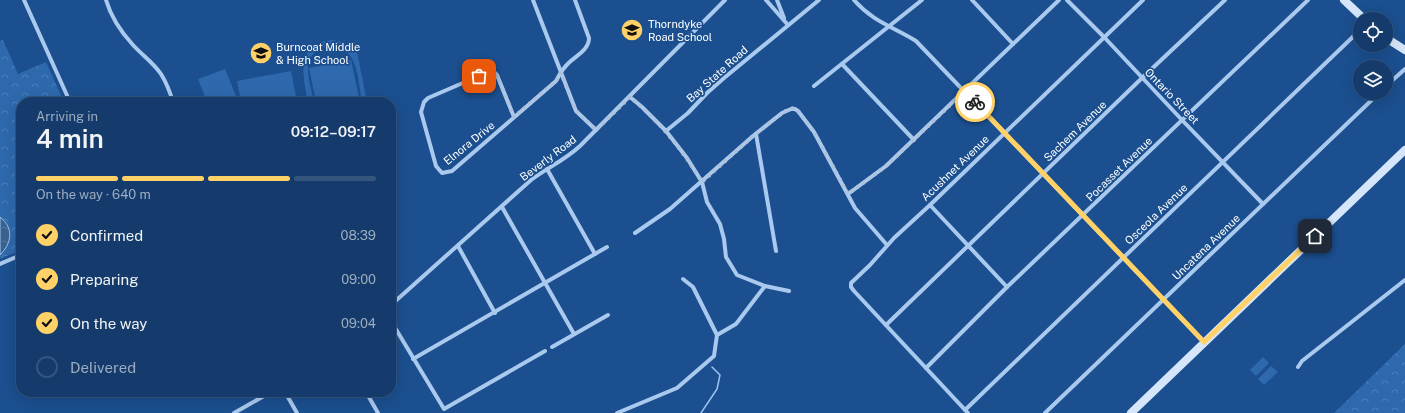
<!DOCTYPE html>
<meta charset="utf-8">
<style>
body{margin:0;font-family:"Public Sans",sans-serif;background:#214673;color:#f1f3f6;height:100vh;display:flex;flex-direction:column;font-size:15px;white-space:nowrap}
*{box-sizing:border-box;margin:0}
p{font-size:13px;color:#9dadc1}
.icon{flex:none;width:22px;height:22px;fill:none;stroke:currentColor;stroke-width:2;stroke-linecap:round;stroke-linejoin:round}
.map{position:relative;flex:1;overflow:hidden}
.details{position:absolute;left:16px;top:97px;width:380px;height:300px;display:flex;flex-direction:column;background:#143b6b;border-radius:16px;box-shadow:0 4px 16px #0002,0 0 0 1px #33557e}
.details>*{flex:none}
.buttons{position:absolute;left:1353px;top:12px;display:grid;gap:8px}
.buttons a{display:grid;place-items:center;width:40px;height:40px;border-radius:50%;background:#143b6b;box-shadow:0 4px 16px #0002,0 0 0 1px #33557e;font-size:20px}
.pin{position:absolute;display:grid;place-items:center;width:34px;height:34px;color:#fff;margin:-17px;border-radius:8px;box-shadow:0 2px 6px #0006}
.courier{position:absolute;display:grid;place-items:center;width:40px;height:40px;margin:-20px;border:3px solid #ffd166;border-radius:50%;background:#fff;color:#222;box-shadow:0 1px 5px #0007}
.summary em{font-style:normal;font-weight:600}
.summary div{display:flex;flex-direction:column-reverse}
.summary{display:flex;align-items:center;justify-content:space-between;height:68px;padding:0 20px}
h1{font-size:26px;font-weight:600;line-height:30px}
.bar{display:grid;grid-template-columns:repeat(4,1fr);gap:6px 4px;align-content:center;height:48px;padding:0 20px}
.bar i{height:5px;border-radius:3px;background:#33557e}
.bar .on{background:#ffd166}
.bar p{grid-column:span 4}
ol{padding:0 20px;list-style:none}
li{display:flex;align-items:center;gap:12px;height:44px}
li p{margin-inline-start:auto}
li .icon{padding:4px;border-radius:50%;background:#ffd166;color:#111;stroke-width:4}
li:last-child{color:#9dadc1}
li i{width:22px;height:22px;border:2px solid #33557e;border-radius:50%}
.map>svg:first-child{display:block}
.grass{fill:#2e69ad}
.park{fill:url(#park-crowns)}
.water{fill:url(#water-ripples);stroke:#9cc4f0}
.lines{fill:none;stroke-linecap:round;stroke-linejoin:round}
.stream{stroke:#9cc4f0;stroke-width:1.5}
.street{stroke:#a9c9ee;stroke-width:4}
.secondary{stroke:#d6e6fa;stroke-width:8}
.done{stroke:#afc1d8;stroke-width:4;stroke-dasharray:0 7.2}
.route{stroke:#ffd166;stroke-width:5}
.labels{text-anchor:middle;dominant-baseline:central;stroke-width:3.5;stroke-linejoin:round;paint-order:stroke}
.poi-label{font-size:11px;fill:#fff;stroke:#1b4f8f;text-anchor:start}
.street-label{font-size:11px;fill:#fff;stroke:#1b4f8f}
</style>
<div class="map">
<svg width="1405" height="413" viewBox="0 0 1405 413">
<defs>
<pattern id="park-crowns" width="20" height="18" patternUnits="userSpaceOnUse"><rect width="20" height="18" fill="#2e69ad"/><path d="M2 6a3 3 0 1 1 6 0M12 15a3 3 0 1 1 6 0" fill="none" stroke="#4d80b9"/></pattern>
<pattern id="water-ripples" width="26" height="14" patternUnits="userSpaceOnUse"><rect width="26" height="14" fill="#3c6290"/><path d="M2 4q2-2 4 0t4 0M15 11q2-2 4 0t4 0" fill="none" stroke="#597aa1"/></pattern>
</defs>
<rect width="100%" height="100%" fill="#1b4f8f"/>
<g class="grass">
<path d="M333,40L341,42L351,48V43L355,42L367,102H362C359,88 359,69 351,57C340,39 311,44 308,65C307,77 312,91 314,102H308C303,75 295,43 333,40Z"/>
<path d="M351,60L360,102H316L309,68Z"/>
<path d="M225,69L236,96L222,102H207L198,79Z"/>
<path d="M291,71L297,102H241L237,81Z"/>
<path d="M1263,357L1269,363L1256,376L1250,370Z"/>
<path d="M1271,366L1278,372L1264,385L1258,379Z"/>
</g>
<g class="park">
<path d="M3,40L18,74L46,62L64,102H21V250L0,259V41Z"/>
<path d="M1405,344V413H1334Z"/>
</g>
<path class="water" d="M0,217C14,228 12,243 0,255Z"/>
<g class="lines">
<path class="stream" d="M701,413L717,389L720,375L712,367"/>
<g class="street">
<path d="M24,0L70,102"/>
<path d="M106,0C111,17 121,32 133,45C142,55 153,62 161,74C166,82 170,92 173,102"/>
<path d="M533,0L576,111L596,130"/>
<path d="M766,0L788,25"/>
<path d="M777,0L784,18"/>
<path d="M854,0C872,21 893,27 916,41L1204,342"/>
<path d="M972,0L1013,44"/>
<path d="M1067,0L1104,37L1182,120L1263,204"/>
<path d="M842,64L914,140"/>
<path d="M814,86L922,0"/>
<path d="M1386,86L1405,69"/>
<path d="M630,97L642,107L666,131L688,113L707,93L724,78L819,0"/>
<path d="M514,117L497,75L494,72L486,73L428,98L424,102L421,112L436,166L442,173L452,171L556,81C559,76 561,71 565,67C572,57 589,52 589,38L575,0"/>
<path d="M666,131L687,158L702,182L707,202L720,224L724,239L726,257L737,275L765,286L789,291"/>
<path d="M756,134L776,251"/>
<path d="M547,169L595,254"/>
<path d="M848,194L886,166L1059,0"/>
<path d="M930,205L1007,287"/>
<path d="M502,207L574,334"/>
<path d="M635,233L670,209L753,136L782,113L791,109H795L798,111L814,132L855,208L887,245"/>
<path d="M458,246L495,313"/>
<path d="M0,264L21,255"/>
<path d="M683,279L693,287L717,335"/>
<path d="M391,305L531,180C547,168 565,160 580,146L725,0"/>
<path d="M391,321L444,409L545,351"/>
<path d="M886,325L1142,78L1225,0"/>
<path d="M552,347L608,315"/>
<path d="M413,359L607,247"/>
<path d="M1298,367L1302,361L1405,280"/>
<path d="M926,368L1007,287L1308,0"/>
<path d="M285,392L297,413"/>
<path d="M366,392L378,413"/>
<path d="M965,410L1360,30"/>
<path d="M234,413L271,392"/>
<path d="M617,413L677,388L714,356L717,335L736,324L765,286"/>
<path d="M968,413L854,291L851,287V283L870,265L894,238L930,205L1143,0"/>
<path d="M1045,413L1379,93"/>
</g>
<g class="secondary">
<path d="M1344,0L1364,19"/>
<path d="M1386,38L1405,50"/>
<path d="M1131,413L1405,150"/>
</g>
</g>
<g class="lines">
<path class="done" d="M479,76L490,72H494L497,75L514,117L556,81L561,73L576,111L596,130L630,97C659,121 682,149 702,182L753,136L782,113L791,108L795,109L798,111L814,132L848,194L886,166L965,91L975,102"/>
<path class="route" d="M975,102L1204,342L1315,236"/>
</g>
<defs>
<g id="school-disc" transform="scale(1.15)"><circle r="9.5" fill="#ffd166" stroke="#1b4f8f"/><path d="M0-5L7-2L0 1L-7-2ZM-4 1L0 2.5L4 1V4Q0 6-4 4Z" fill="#111"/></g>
</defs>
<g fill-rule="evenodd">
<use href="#school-disc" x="632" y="30"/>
<use href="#school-disc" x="261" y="53"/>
</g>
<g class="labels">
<g class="poi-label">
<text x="648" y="24">Thorndyke<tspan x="648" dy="13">Road School</tspan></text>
<text x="276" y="47">Burncoat Middle<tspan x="276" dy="13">&amp; High School</tspan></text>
</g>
<g class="street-label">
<text transform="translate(717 74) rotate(-42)">Bay State Road</text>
<text transform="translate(1172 96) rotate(46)">Ontario Street</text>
<text transform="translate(1075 131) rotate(-44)">Sachem Avenue</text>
<text transform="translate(469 143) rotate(-39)">Elnora Drive</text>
<text transform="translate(548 158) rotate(-37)">Beverly Road</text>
<text transform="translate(955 168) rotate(-44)">Acushnet Avenue</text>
<text transform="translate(1119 169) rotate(-44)">Pocasset Avenue</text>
<text transform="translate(1156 214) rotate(-44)">Osceola Avenue</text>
<text transform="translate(1206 247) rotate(-44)">Uncatena Avenue</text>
</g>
</g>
</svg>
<div class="buttons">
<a><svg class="icon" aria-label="locate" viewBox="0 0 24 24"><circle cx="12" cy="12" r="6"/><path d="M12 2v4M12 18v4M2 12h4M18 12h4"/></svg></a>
<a><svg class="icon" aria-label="layers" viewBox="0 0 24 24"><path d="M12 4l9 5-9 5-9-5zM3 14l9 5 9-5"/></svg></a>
</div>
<div class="pin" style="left:479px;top:76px;background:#ea580c"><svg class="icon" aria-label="bag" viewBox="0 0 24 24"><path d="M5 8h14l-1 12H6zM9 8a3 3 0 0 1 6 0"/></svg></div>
<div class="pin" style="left:1315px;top:236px;background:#1f2937"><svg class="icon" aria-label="home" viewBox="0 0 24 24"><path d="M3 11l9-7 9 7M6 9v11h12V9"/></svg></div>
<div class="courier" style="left:975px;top:102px"><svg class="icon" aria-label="bike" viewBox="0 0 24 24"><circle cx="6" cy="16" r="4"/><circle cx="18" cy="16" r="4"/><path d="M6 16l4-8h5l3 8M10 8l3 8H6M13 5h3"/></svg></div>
<section class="details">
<div class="summary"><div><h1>4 min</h1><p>Arriving in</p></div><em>09:12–09:17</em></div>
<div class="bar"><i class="on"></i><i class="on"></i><i class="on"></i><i></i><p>On the way · 640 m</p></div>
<ol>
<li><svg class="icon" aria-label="check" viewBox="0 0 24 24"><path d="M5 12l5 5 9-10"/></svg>Confirmed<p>08:39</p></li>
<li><svg class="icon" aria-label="check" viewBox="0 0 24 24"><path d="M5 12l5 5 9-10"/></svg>Preparing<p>09:00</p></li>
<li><svg class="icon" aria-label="check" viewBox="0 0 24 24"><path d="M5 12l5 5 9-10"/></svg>On the way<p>09:04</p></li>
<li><i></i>Delivered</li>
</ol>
</section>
</div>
